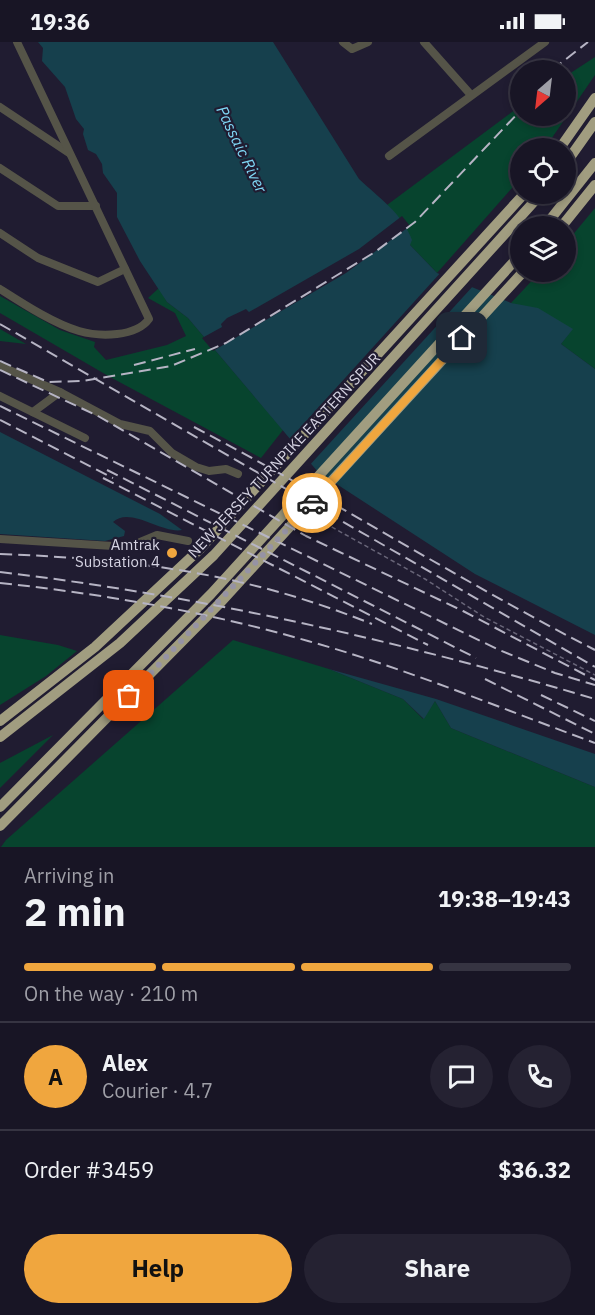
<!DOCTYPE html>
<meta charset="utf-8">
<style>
body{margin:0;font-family:"IBM Plex Sans",sans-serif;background:#252232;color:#f1f3f6;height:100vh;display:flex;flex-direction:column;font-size:22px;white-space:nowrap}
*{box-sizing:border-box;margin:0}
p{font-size:20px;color:#9f9fa7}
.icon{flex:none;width:33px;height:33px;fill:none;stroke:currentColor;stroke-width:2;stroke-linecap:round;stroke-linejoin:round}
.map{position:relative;height:805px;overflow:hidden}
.drawer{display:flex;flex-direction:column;background:#181525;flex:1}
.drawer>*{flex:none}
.needle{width:39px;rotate:208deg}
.tools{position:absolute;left:510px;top:18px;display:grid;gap:12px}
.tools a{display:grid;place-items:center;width:66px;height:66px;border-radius:50%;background:#181525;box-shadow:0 3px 9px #0003,0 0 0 2px #363442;font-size:30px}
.pin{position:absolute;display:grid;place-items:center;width:51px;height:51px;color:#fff;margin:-26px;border-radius:12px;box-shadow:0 3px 9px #0006}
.courier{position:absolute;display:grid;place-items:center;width:60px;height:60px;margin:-30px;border:4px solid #f0a63e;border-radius:50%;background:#fff;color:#222;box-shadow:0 2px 8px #0007}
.head em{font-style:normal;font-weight:700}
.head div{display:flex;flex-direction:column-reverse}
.head{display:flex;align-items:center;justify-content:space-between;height:102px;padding:0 24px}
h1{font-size:39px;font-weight:700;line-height:45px}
.bar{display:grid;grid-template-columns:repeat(4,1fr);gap:9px 6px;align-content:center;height:72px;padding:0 24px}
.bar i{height:8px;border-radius:4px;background:#363442}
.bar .active{background:#f0a63e}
.bar p{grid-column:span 4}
.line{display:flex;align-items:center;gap:15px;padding:0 24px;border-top:2px solid #363442}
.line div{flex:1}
.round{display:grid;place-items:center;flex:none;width:63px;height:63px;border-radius:32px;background:#252232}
.action{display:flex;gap:12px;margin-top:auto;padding:12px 24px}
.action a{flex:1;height:69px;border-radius:36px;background:#f0a63e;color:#111;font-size:24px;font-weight:700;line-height:69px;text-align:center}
.action a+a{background:#252232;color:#f1f3f6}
.status{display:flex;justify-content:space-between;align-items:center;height:42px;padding:0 30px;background:#181525;direction:ltr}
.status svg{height:16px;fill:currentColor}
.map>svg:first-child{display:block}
.green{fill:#07442e}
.water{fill:#16404d}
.pier{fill:#201c31}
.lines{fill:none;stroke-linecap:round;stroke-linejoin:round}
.path{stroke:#686578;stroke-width:1.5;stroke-dasharray:4.5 3;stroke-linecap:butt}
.minor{stroke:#555448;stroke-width:8}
.highway{stroke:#a19d80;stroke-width:10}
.rail{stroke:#b6b4c4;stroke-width:2;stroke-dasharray:12 6;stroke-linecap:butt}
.done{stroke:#9693a4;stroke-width:6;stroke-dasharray:0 10.8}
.route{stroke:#f0a63e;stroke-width:8}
.poi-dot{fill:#f0a63e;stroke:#201c31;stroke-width:2}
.labels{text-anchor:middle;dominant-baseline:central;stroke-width:4.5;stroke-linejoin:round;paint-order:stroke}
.street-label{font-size:15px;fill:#d5d3e2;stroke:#201c31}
.poi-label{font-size:15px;fill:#d5d3e2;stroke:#201c31;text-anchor:end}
.water-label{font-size:16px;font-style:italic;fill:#7fd7f5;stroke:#201c31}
</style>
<div class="status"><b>19:36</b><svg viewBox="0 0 49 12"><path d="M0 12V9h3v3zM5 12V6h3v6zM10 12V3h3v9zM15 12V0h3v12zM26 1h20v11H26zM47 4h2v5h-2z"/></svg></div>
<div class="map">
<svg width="595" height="805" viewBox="0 0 595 805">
<rect width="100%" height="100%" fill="#201c31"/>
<g class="green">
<path d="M595,15V33L545,106H520V137L437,231L410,203L387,163L520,64V74H566V34Z"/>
<path d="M595,166V327L561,302L572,287L511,261L540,230H566V201Z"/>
<path d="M159,246L167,260L188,276L283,388L261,416L110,335L0,271V254L60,288L95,300L94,305L106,318L167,303L186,294L175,271L148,256Z"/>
<path d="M0,287L26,302L0,299Z"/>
<path d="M0,593L58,603L77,609L46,634L0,663Z"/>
<path d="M233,598L329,627L403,657L423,677L435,659L451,686L595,745V805H1L6,798Z"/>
<path d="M53,693L0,746V721Z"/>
</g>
<g class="water">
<path d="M38,0H273L359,137C379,156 402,171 412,198L410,203L437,231L511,261L538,266L573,287L561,302L595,327V593L475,532L318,430L188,276L167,260L140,219L117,175V151L103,131L102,122L96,112L88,108L83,92L84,87L76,77L65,45L42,19L43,6Z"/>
<path d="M0,390L160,472L182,488C162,492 130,464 113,480L125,489L124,494L105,499L0,492Z"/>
<path d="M329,627L436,657L595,712V745L451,686L435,659L424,677L403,657Z"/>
</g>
<g class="pier">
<path d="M402,174L410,184L346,231L213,309L202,296L222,285L221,282L227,276L246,267L249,270L359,207Z"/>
<path d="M442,229L474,243L308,425L288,399Z"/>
</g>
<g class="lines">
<path class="path" d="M312,474L425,537L484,575L595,633"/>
<g class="minor">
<path d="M343,0L352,7L368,0"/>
<path d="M424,0L471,53"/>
<path d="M0,65L69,111"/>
<path d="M389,114L545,0"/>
<path d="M0,126L58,164H96"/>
<path d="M0,191L38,216L98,240L125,227"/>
<path d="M0,247C22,261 54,282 79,289C100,295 136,295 149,277L17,0"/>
<path d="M0,324L60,350"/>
<path d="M0,354L85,396"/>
<path d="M33,370L60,350L120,382L150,389L172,411L196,425L209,429L226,427L238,432"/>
<path d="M0,497L113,504L133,503L157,493L188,499"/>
</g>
<g class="highway">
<path d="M560,106L595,56"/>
<path d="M566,121L595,80"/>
<path d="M545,184L595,121"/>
<path d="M562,184L595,143"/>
<path d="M0,679L95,605L201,506L524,152"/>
<path d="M0,695L120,601L214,513L541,152"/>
<path d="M0,765L211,552L520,213"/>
<path d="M0,784L219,562L523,230"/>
</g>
<g class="rail">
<path d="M552,28L588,0"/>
<path d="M0,282L595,625"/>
<path d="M0,319L48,340L82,339L171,324L226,301L375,210L415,180L520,69"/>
<path d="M134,323L195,307"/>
<path d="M0,328L98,374L306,494L463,569L595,638"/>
<path d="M0,364L497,607L555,631L595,643"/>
<path d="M0,378L113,436"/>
<path d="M194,385C330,456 459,538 595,608"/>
<path d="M107,428L476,616"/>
<path d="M103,436L428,603"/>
<path d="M0,512C134,517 246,531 372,582"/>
<path d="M0,530C202,554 400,599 595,657"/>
<path d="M0,541C104,552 207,570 308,599C405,626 500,666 595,701"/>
<path d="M485,637L595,692"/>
<path d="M541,653L595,679"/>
</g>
</g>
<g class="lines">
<path class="done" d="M129,654L312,461"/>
<path class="route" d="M312,461L462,296"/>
</g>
<circle class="poi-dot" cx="172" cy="511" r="6"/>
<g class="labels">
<g class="street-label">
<text transform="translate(284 413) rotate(-47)">NEW JERSEY TURNPIKE EASTERN SPUR</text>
</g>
<g class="poi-label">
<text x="160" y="502">Amtrak<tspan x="160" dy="17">Substation 4</tspan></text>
</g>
<g class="water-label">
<text transform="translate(242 107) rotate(64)">Passaic River</text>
</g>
</g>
</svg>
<div class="tools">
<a><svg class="needle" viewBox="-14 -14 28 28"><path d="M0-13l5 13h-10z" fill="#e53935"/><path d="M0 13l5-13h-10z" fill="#9f9fa7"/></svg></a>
<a><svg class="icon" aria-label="locate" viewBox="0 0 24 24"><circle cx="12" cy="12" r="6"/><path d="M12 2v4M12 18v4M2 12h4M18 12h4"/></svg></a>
<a><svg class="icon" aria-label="layers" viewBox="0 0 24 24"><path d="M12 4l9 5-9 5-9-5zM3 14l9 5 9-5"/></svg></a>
</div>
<div class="pin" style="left:129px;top:654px;background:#ea580c"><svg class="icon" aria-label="bag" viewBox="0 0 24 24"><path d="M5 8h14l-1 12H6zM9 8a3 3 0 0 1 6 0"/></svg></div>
<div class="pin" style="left:462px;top:296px;background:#1f2937"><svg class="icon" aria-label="home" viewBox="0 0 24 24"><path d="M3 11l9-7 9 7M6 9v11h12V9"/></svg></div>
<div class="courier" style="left:312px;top:461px"><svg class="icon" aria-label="car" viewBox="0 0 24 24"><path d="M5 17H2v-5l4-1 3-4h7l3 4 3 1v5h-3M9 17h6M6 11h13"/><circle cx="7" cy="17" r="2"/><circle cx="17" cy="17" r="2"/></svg></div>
</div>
<section class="drawer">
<div class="head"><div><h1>2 min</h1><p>Arriving in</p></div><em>19:38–19:43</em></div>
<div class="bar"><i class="active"></i><i class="active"></i><i class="active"></i><i></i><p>On the way · 210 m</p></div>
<div class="line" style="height:108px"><b class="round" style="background:#f0a63e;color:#111">A</b><div><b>Alex</b><p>Courier · 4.7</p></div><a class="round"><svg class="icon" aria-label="chat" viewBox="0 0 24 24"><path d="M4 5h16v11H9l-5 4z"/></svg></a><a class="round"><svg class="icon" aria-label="phone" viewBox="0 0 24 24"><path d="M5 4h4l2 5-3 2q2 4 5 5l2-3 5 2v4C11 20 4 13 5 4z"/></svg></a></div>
<div class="line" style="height:78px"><div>Order #3459</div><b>$36.32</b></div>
<div class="action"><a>Help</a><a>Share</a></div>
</section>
